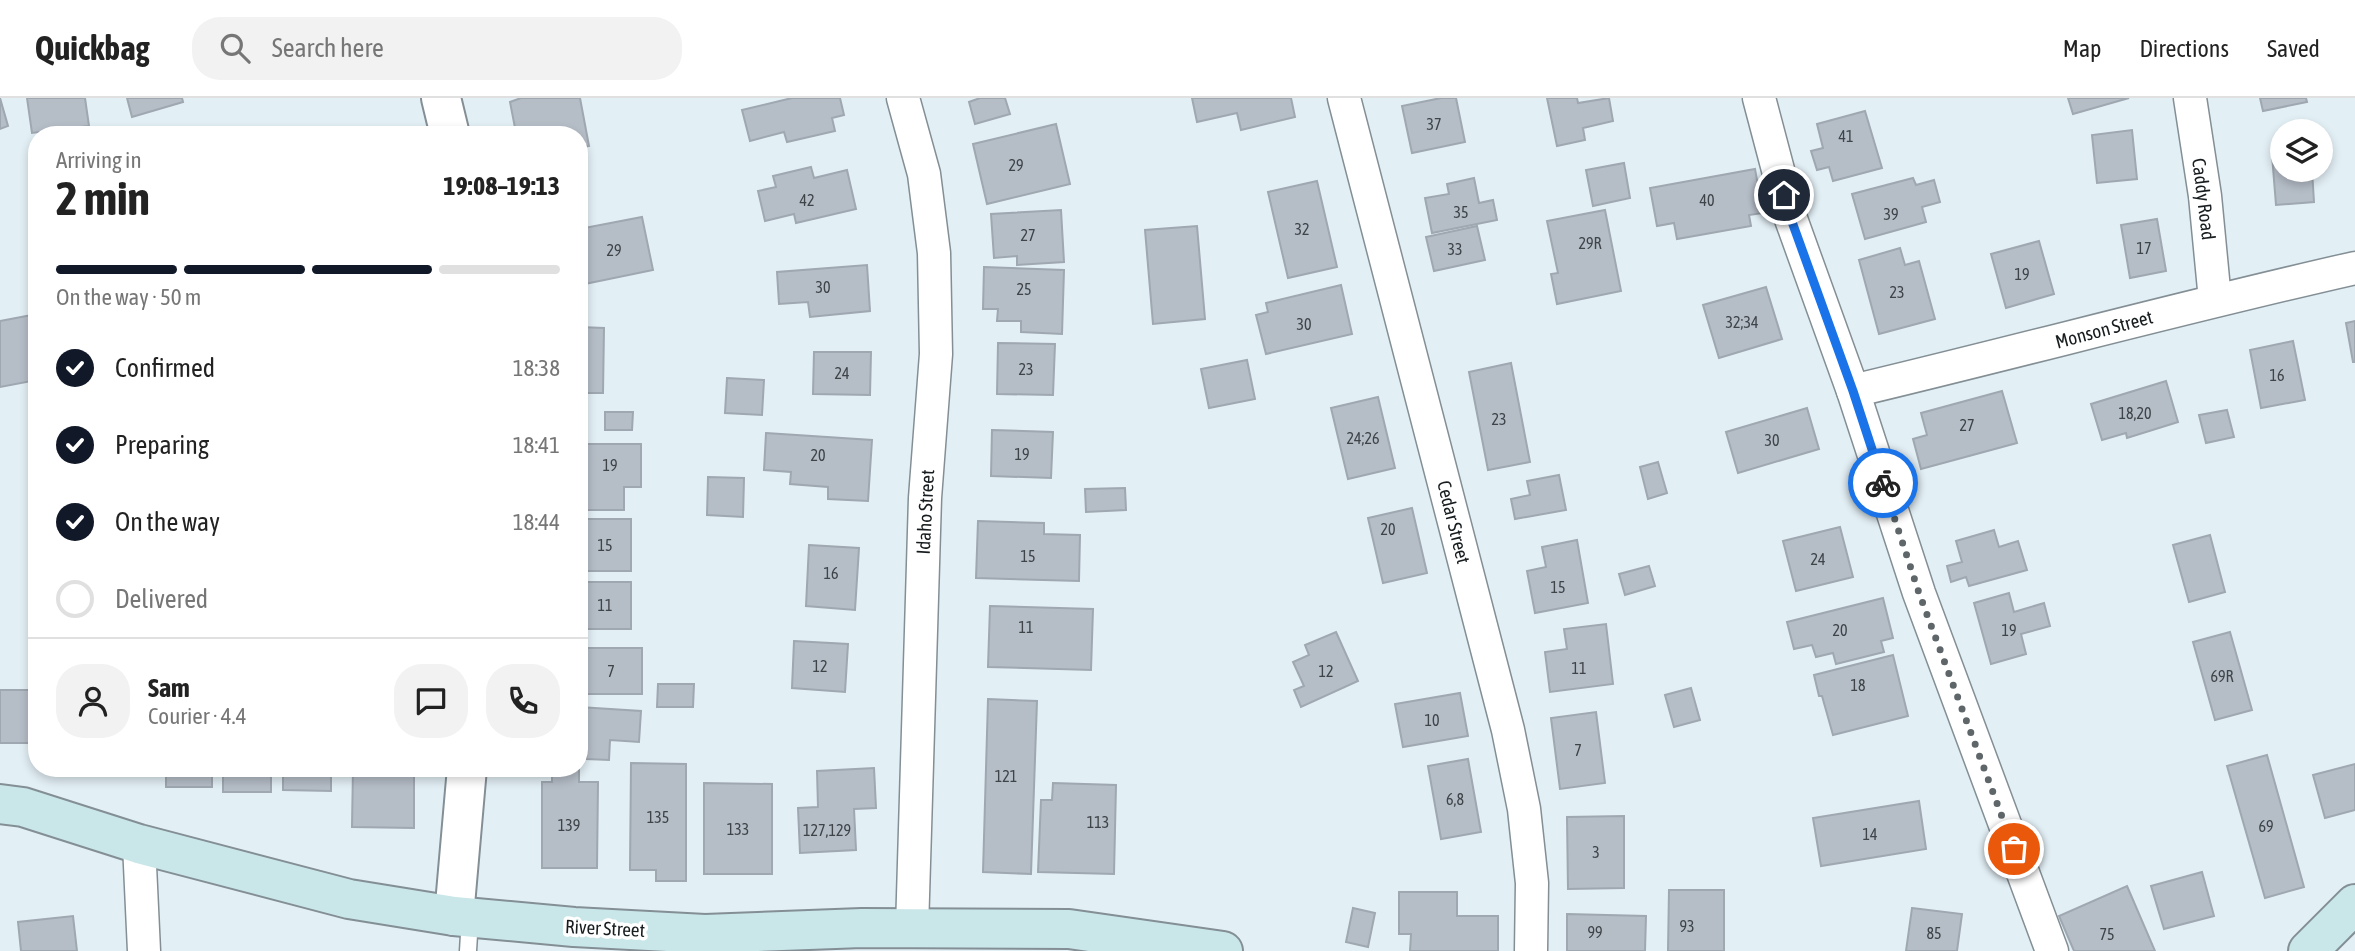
<!DOCTYPE html>
<meta charset="utf-8">
<style>
body{margin:0;font-family:"Asap Condensed",sans-serif;background:#f2f2f2;color:#222;height:100vh;display:flex;flex-direction:column;font-size:26px;white-space:nowrap}
*{box-sizing:border-box;margin:0}
p{font-size:23px;color:#767676}
.icon{flex:none;width:38px;height:38px;fill:none;stroke:currentColor;stroke-width:2;stroke-linecap:round;stroke-linejoin:round}
.map{position:relative;flex:1;overflow:hidden}
.side{position:absolute;left:28px;top:28px;width:560px;height:651px;display:flex;flex-direction:column;background:#fff;border-radius:28px;box-shadow:0 4px 10px #0003}
.side>*{flex:none}
.buttons{position:absolute;left:2270px;top:21px;display:grid;gap:14px}
.buttons a{display:grid;place-items:center;width:63px;height:63px;border-radius:50%;background:#fff;box-shadow:0 4px 10px #0003;font-size:35px}
.pin{position:absolute;display:grid;place-items:center;width:60px;height:60px;color:#fff;margin:-30px;border:4px solid #fff;border-radius:50%;box-shadow:0 2px 7px #0007}
.courier{position:absolute;display:grid;place-items:center;width:70px;height:70px;margin:-35px;border:5px solid #1a73e8;border-radius:50%;background:#fff;color:#222;box-shadow:0 2px 9px #0007}
.overview em{font-style:normal;font-weight:700}
.overview div{display:flex;flex-direction:column-reverse}
.overview{display:flex;align-items:center;justify-content:space-between;height:119px;padding:0 28px}
h1{font-size:46px;font-weight:700;line-height:52px}
.bar{display:grid;grid-template-columns:repeat(4,1fr);gap:10px 7px;align-content:center;height:84px;padding:0 28px}
.bar i{height:9px;border-radius:5px;background:#e0e0e0}
.bar .active{background:#111827}
.bar p{grid-column:span 4}
.line{display:flex;align-items:center;gap:18px;padding:0 28px;border-top:2px solid #e0e0e0}
.line div{flex:1}
.round{display:grid;place-items:center;flex:none;width:74px;height:74px;border-radius:28px;background:#f2f2f2}
ol{padding:0 28px;list-style:none}
li{display:flex;align-items:center;gap:21px;height:77px}
li p{margin-inline-start:auto}
li .icon{padding:7px;border-radius:50%;background:#111827;color:#fff;stroke-width:4}
li:last-child{color:#767676}
li i{width:38px;height:38px;border:4px solid #e0e0e0;border-radius:50%}
header{display:flex;align-items:center;gap:42px;box-sizing:border-box;height:98px;padding:0 35px;background:#fff;border-bottom:2px solid #e0e0e0}
header strong{font-size:33px}
nav{display:flex;gap:38px;margin-inline-start:auto;font-size:24px}
.search{width:490px;height:63px;background:#f2f2f2;display:flex;align-items:center;gap:18px;box-sizing:border-box;padding:0 24px;border-radius:28px;color:#767676;font-size:26px}
.map>svg:first-child{display:block}
.building{fill:#b5bdc7;stroke:#9fa7b0;stroke-width:2}
.lines{fill:none;stroke-linecap:round;stroke-linejoin:round}
.service-casing{stroke:#838f95;stroke-width:19}
.minor-casing{stroke:#838f95;stroke-width:35}
.tertiary-casing{stroke:#838f95;stroke-width:42}
.secondary-casing{stroke:#838f95;stroke-width:42}
.service{stroke:#fff;stroke-width:16}
.minor{stroke:#fff;stroke-width:32}
.tertiary{stroke:#fff;stroke-width:38}
.secondary{stroke:#c9e6e9;stroke-width:38}
.done{stroke:#5e6669;stroke-width:7;stroke-dasharray:0 12.6}
.route{stroke:#1a73e8;stroke-width:9}
.labels{text-anchor:middle;dominant-baseline:central;stroke-width:7;stroke-linejoin:round;paint-order:stroke}
.number-label{font-size:16px;fill:#3e4448}
.street-label{font-size:19px;fill:#171c1e;stroke:#fff}
</style>
<header>
<strong>Quickbag</strong>
<div class="search"><svg class="icon" aria-label="search" viewBox="0 0 24 24"><circle cx="10" cy="10" r="6"/><path d="M15 15l6 6"/></svg>Search here</div>
<nav><a>Map</a><a>Directions</a><a>Saved</a></nav>
</header>
<div class="map">
<svg width="2355" height="853" viewBox="0 0 2355 853">
<rect width="100%" height="100%" fill="#e2eff5"/>
<g class="building">
<path d="M0,0L8,28L0,31Z"/>
<path d="M27,0H85L89,28L32,35Z"/>
<path d="M127,0H182L183,4L132,19Z"/>
<path d="M521,0H580L589,48L579,50V37H527V33L516,35L510,4Z"/>
<path d="M792,0H840L844,17L832,20L835,33L787,44L784,34L750,43L742,12Z"/>
<path d="M980,0H1005L1010,16L975,26L969,4Z"/>
<path d="M1192,0H1291L1295,19L1241,32L1237,15L1197,24Z"/>
<path d="M1441,0H1456L1465,44L1412,55L1402,8Z"/>
<path d="M1547,0H1577L1578,5L1609,0L1613,23L1583,30L1585,42L1557,48Z"/>
<path d="M2068,0H2129L2073,16Z"/>
<path d="M2260,0H2306L2307,4L2263,13Z"/>
<path d="M1865,13L1882,70L1833,83L1829,69L1817,72L1811,53L1823,50L1817,26Z"/>
<path d="M1056,26L1070,86L987,106L973,46Z"/>
<path d="M376,30L378,37H351Z"/>
<path d="M2132,32L2137,81L2097,85L2092,37Z"/>
<path d="M2282,56V72H2312L2314,104L2276,107L2272,57Z"/>
<path d="M1624,65L1630,100L1593,108L1586,72Z"/>
<path d="M811,69L814,80L847,72L856,111L796,125L794,116L765,123L758,93L776,89L773,78Z"/>
<path d="M1755,71L1763,115L1749,117L1751,128L1677,141L1674,125L1657,128L1650,90Z"/>
<path d="M1474,80L1479,105L1493,102L1497,122L1432,135L1425,100L1449,96L1447,86Z"/>
<path d="M1913,80L1916,87L1934,82L1940,104L1922,109L1926,124L1865,141L1852,96Z"/>
<path d="M1317,83L1337,169L1288,180L1268,94Z"/>
<path d="M1061,112L1064,164L1017,167V158L994,160L991,116Z"/>
<path d="M1605,112L1621,193L1557,206L1551,176L1558,175L1547,123Z"/>
<path d="M642,119L653,172L580,187L579,131Z"/>
<path d="M2157,121L2166,173L2130,180L2121,127Z"/>
<path d="M1197,128L1205,221L1153,226L1145,132Z"/>
<path d="M1477,128L1485,162L1434,173L1426,139Z"/>
<path d="M2039,143L2054,196L2006,210L1991,156Z"/>
<path d="M1900,150L1905,167L1919,163L1935,221L1879,236L1859,162Z"/>
<path d="M867,167L870,213L810,219L808,204L779,206L777,174Z"/>
<path d="M984,169L1064,172L1062,236L1021,234V223H997L998,211H983Z"/>
<path d="M1341,187L1352,236L1266,256L1256,217L1268,214L1266,205Z"/>
<path d="M1766,189L1782,241L1719,260L1703,207Z"/>
<path d="M37,216V282L0,289V223Z"/>
<path d="M2355,223V264H2353L2346,225Z"/>
<path d="M579,229L604,230L603,295H579Z"/>
<path d="M2293,243L2305,302L2261,310L2250,252Z"/>
<path d="M998,245L1055,246L1053,297L997,296Z"/>
<path d="M814,254H871L870,297L813,296Z"/>
<path d="M1247,262L1255,301L1209,310L1201,271Z"/>
<path d="M1511,265L1530,364L1488,372L1469,274Z"/>
<path d="M727,280L764,282L762,317L725,315Z"/>
<path d="M2166,283L2178,324L2127,340L2126,335L2102,342L2091,306Z"/>
<path d="M2002,293L2017,345L1921,371L1913,341L1927,337L1921,315Z"/>
<path d="M1378,299L1395,370L1348,381L1331,310Z"/>
<path d="M1807,310L1819,351L1738,375L1726,334Z"/>
<path d="M2227,312L2234,339L2206,345L2199,317Z"/>
<path d="M605,314H633L632,332H605Z"/>
<path d="M992,332L1053,334L1051,380L991,378Z"/>
<path d="M766,335L872,342L868,403L828,401V389L790,386L791,374L764,372Z"/>
<path d="M579,346H641V389H624V412H579Z"/>
<path d="M1658,364L1667,395L1648,401L1640,369Z"/>
<path d="M1559,377L1566,412L1515,421L1511,401L1530,397L1527,383Z"/>
<path d="M708,379L744,380L743,419L707,417Z"/>
<path d="M1125,390L1126,412L1086,414L1085,391Z"/>
<path d="M1412,410L1427,475L1383,485L1368,420Z"/>
<rect x="579" y="421" width="52" height="52"/>
<path d="M978,423L1044,425V436L1080,437L1079,483L976,480Z"/>
<path d="M1840,429L1853,479L1796,493L1783,443Z"/>
<path d="M1994,432L1999,449L2018,443L2027,472L1969,488L1966,479L1951,484L1947,468L1962,464L1956,443Z"/>
<path d="M2210,437L2225,494L2189,504L2173,447Z"/>
<path d="M1577,442L1588,505L1535,515L1527,473L1546,469L1542,449Z"/>
<path d="M809,447L859,450L855,512L806,508Z"/>
<path d="M1649,468L1655,488L1625,497L1619,476Z"/>
<rect x="579" y="484" width="52" height="47"/>
<path d="M2009,495L2014,514L2044,505L2050,528L2021,536L2026,556L1991,566L1974,505Z"/>
<path d="M1883,500L1893,540L1881,543L1884,554L1836,566L1833,555L1816,559L1812,547L1794,551L1787,524Z"/>
<path d="M990,508L1093,511L1091,572L988,569Z"/>
<path d="M1606,526L1613,586L1550,594L1545,554L1567,551L1564,531Z"/>
<path d="M1336,534L1358,583L1301,609L1294,592L1304,588L1293,564L1309,557L1305,547Z"/>
<path d="M2230,534L2252,612L2215,622L2193,544Z"/>
<path d="M794,543L848,546L845,594L792,590Z"/>
<rect x="579" y="550" width="63" height="46"/>
<path d="M1893,557L1908,618L1833,637L1822,598H1819L1814,577Z"/>
<path d="M658,586H694L693,609H657Z"/>
<path d="M1691,590L1700,622L1674,629L1665,597Z"/>
<rect x="0" y="592" width="37" height="53"/>
<path d="M1460,595L1468,638L1403,649L1395,606Z"/>
<path d="M988,601L1037,603L1031,776L983,774Z"/>
<path d="M579,609L641,613L639,644L610,642L609,662L586,661L587,640H579Z"/>
<path d="M1596,614L1605,685L1560,691L1551,620Z"/>
<path d="M2267,657L2304,789L2265,800L2227,668Z"/>
<path d="M1468,661L1481,734L1441,741L1428,668Z"/>
<path d="M631,665L686,666V783H656V772H630Z"/>
<path d="M2355,666V712L2325,720L2313,677Z"/>
<rect x="166" y="670" width="46" height="19"/>
<rect x="223" y="670" width="48" height="24"/>
<path d="M283,670H331V693L283,692Z"/>
<path d="M353,670H414V730L352,729Z"/>
<path d="M552,670H579V684H598L597,770H542V684H552Z"/>
<path d="M874,670L876,710L854,711L856,752L800,755L798,710L818,709L817,673Z"/>
<path d="M704,685L772,686V776H704Z"/>
<path d="M1053,685L1116,687L1114,776L1038,774L1041,702H1052Z"/>
<path d="M1919,703L1926,751L1821,768L1813,720Z"/>
<path d="M1624,718V790L1568,791L1567,719Z"/>
<path d="M2202,774L2214,818L2164,831L2151,788Z"/>
<path d="M2127,788L2155,853H2074L2059,818Z"/>
<path d="M1669,792H1724V853H1668Z"/>
<path d="M1399,794H1457V818H1498V853H1410L1411,836H1399Z"/>
<path d="M1353,810L1375,815L1368,849L1346,844Z"/>
<path d="M1912,810L1962,816L1957,853H1906Z"/>
<path d="M1567,816L1646,818L1645,853H1567Z"/>
<path d="M73,818L77,853H21L18,824Z"/>
</g>
<g class="lines">
<g class="service-casing">
<path id="service" d="M468,853L470,820"/>
</g>
<g class="minor-casing">
<g id="minor">
<path d="M903,0L924,76L934,155L936,256L925,400L912,831"/>
<path d="M1344,0L1508,632L1524,711L1532,785L1531,853"/>
<path d="M1759,0L1791,121L1853,293L1919,495L2052,853"/>
<path d="M2190,0L2205,98L2215,202"/>
<path d="M1853,293C2021,253 2187,208 2355,170"/>
<path d="M139,746L144,853"/>
</g>
</g>
<g class="tertiary-casing">
<g id="tertiary">
<path d="M441,0L450,37"/>
<path d="M454,818L467,670"/>
</g>
</g>
<g class="secondary-casing">
<g id="secondary">
<path d="M0,706L23,709L139,746L349,801L454,818L574,829L705,836L862,830L1069,831L1223,853"/>
<path d="M2308,853L2355,806"/>
</g>
</g>
<use href="#service" class="service"/>
<use href="#minor" class="minor"/>
<use href="#tertiary" class="tertiary"/>
<use href="#secondary" class="secondary"/>
</g>
<g class="lines">
<path class="done" d="M1883,385L1919,495L2014,751"/>
<path class="route" d="M1784,97L1791,121L1853,293L1883,385"/>
</g>
<g class="labels">
<g class="number-label">
<text x="1434" y="26">37</text>
<text x="1846" y="38">41</text>
<text x="1016" y="67">29</text>
<text x="807" y="102">42</text>
<text x="1707" y="102">40</text>
<text x="1461" y="114">35</text>
<text x="1891" y="116">39</text>
<text x="1302" y="131">32</text>
<text x="1028" y="137">27</text>
<text x="1590" y="145">29R</text>
<text x="2144" y="150">17</text>
<text x="1455" y="151">33</text>
<text x="614" y="152">29</text>
<text x="2022" y="176">19</text>
<text x="823" y="189">30</text>
<text x="1024" y="191">25</text>
<text x="1897" y="194">23</text>
<text x="1742" y="224">32;34</text>
<text x="1304" y="226">30</text>
<text x="1026" y="271">23</text>
<text x="842" y="275">24</text>
<text x="2277" y="277">16</text>
<text x="2135" y="315">18,20</text>
<text x="1499" y="321">23</text>
<text x="1967" y="327">27</text>
<text x="1363" y="340">24;26</text>
<text x="1772" y="342">30</text>
<text x="1022" y="356">19</text>
<text x="818" y="357">20</text>
<text x="610" y="367">19</text>
<text x="1388" y="431">20</text>
<text x="605" y="447">15</text>
<text x="1028" y="458">15</text>
<text x="1818" y="461">24</text>
<text x="831" y="475">16</text>
<text x="1558" y="489">15</text>
<text x="605" y="507">11</text>
<text x="1026" y="529">11</text>
<text x="1840" y="532">20</text>
<text x="2009" y="532">19</text>
<text x="820" y="568">12</text>
<text x="1579" y="570">11</text>
<text x="611" y="573">7</text>
<text x="1326" y="573">12</text>
<text x="2222" y="578">69R</text>
<text x="1858" y="587">18</text>
<text x="1432" y="622">10</text>
<text x="1578" y="652">7</text>
<text x="1006" y="678">121</text>
<text x="1455" y="701">6,8</text>
<text x="658" y="719">135</text>
<text x="1098" y="724">113</text>
<text x="569" y="727">139</text>
<text x="2266" y="728">69</text>
<text x="738" y="731">133</text>
<text x="827" y="732">127,129</text>
<text x="1870" y="736">14</text>
<text x="1596" y="754">3</text>
<text x="1687" y="828">93</text>
<text x="1595" y="834">99</text>
<text x="1934" y="835">85</text>
<text x="2107" y="836">75</text>
</g>
<g class="street-label">
<text transform="translate(2204 101) rotate(83)">Caddy Road</text>
<text transform="translate(2104 231) rotate(-15)">Monson Street</text>
<text transform="translate(925 414) rotate(-87)">Idaho Street</text>
<text transform="translate(1454 424) rotate(76)">Cedar Street</text>
<text transform="translate(605 830) rotate(3)">River Street</text>
</g>
</g>
</svg>
<div class="buttons">
<a><svg class="icon" aria-label="layers" viewBox="0 0 24 24"><path d="M12 4l9 5-9 5-9-5zM3 14l9 5 9-5"/></svg></a>
</div>
<div class="pin" style="left:2014px;top:751px;background:#ea580c"><svg class="icon" aria-label="bag" viewBox="0 0 24 24"><path d="M5 8h14l-1 12H6zM9 8a3 3 0 0 1 6 0"/></svg></div>
<div class="pin" style="left:1784px;top:97px;background:#1f2937"><svg class="icon" aria-label="home" viewBox="0 0 24 24"><path d="M3 11l9-7 9 7M6 9v11h12V9"/></svg></div>
<div class="courier" style="left:1883px;top:385px"><svg class="icon" aria-label="bike" viewBox="0 0 24 24"><circle cx="6" cy="16" r="4"/><circle cx="18" cy="16" r="4"/><path d="M6 16l4-8h5l3 8M10 8l3 8H6M13 5h3"/></svg></div>
<section class="side">
<div class="overview"><div><h1>2 min</h1><p>Arriving in</p></div><em>19:08–19:13</em></div>
<div class="bar"><i class="active"></i><i class="active"></i><i class="active"></i><i></i><p>On the way · 50 m</p></div>
<ol>
<li><svg class="icon" aria-label="check" viewBox="0 0 24 24"><path d="M5 12l5 5 9-10"/></svg>Confirmed<p>18:38</p></li>
<li><svg class="icon" aria-label="check" viewBox="0 0 24 24"><path d="M5 12l5 5 9-10"/></svg>Preparing<p>18:41</p></li>
<li><svg class="icon" aria-label="check" viewBox="0 0 24 24"><path d="M5 12l5 5 9-10"/></svg>On the way<p>18:44</p></li>
<li><i></i>Delivered</li>
</ol>
<div class="line" style="height:126px"><a class="round"><svg class="icon" aria-label="person" viewBox="0 0 24 24"><circle cx="12" cy="8" r="4"/><path d="M4 21q1-7 8-7t8 7"/></svg></a><div><b>Sam</b><p>Courier · 4.4</p></div><a class="round"><svg class="icon" aria-label="chat" viewBox="0 0 24 24"><path d="M4 5h16v11H9l-5 4z"/></svg></a><a class="round"><svg class="icon" aria-label="phone" viewBox="0 0 24 24"><path d="M5 4h4l2 5-3 2q2 4 5 5l2-3 5 2v4C11 20 4 13 5 4z"/></svg></a></div>
</section>
</div>
